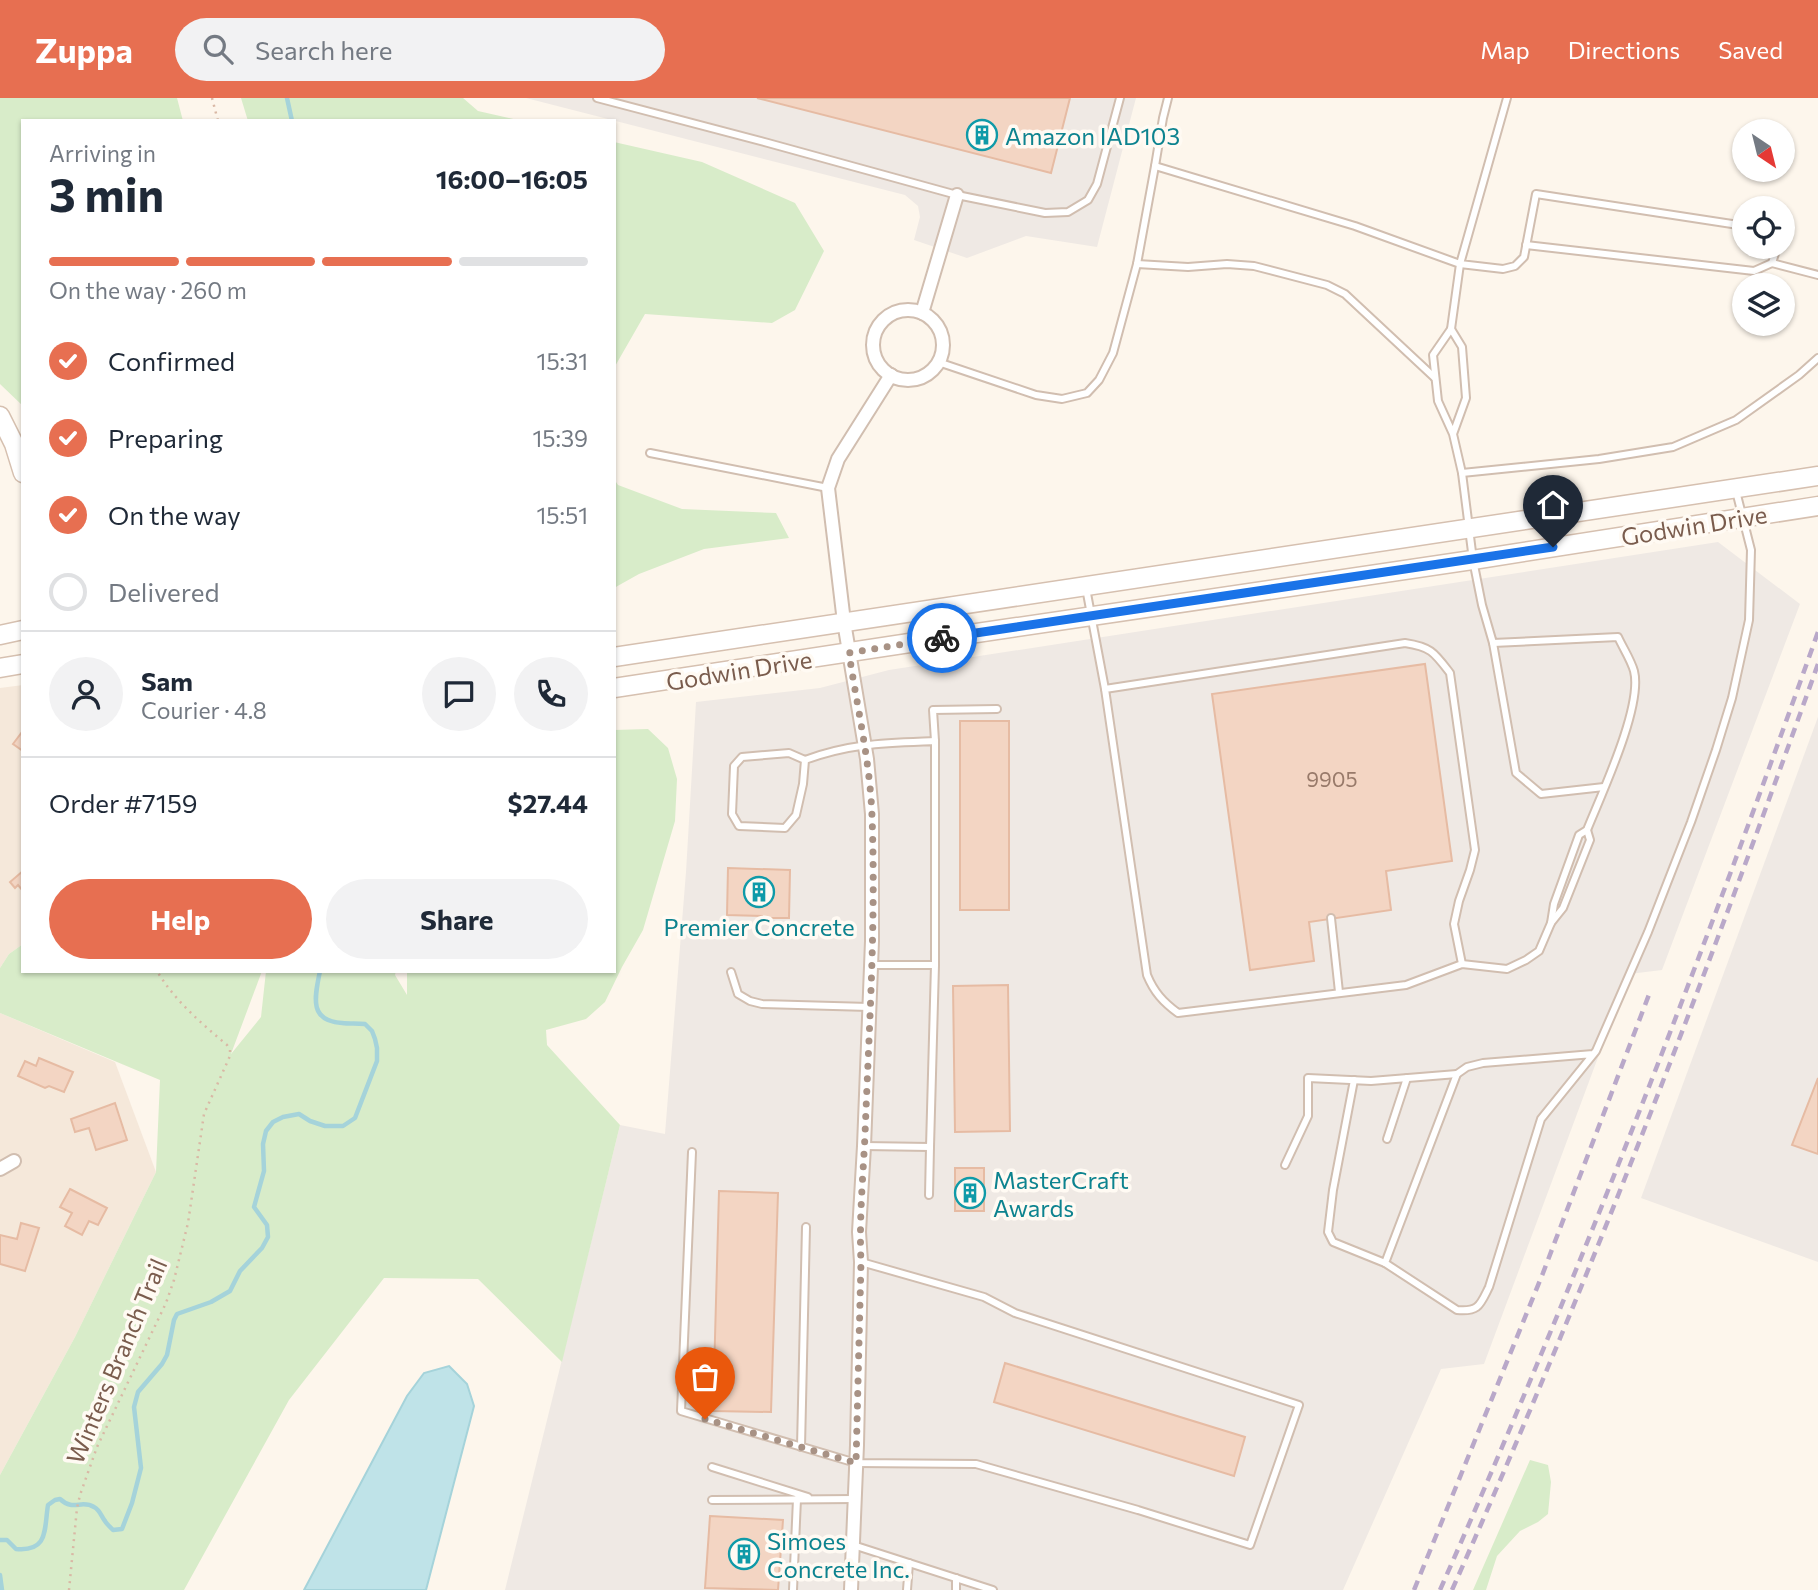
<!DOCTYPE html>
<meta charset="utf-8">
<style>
body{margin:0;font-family:Commissioner,sans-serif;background:#f2f2f3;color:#1f2937;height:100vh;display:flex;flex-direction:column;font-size:26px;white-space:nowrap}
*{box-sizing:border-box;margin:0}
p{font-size:23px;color:#747a83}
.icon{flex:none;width:38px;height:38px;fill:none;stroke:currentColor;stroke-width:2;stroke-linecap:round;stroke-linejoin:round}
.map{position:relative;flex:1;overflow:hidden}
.details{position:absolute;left:21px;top:21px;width:595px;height:854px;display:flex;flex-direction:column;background:#fff;border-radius:0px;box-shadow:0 2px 5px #0004}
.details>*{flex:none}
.needle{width:46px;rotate:145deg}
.fabs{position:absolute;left:1732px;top:21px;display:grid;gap:14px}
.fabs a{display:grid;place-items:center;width:63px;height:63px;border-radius:50%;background:#fff;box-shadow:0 2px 5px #0004;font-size:35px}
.pin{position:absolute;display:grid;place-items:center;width:60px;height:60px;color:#fff;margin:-72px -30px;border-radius:50% 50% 50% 0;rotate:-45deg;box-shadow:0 0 7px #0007}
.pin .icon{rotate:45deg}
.courier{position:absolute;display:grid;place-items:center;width:70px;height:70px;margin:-35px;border:5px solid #1a73e8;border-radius:50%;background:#fff;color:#222;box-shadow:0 2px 9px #0007}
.overview em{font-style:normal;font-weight:700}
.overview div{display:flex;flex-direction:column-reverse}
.overview{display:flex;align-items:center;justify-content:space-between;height:119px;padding:0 28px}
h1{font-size:46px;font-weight:700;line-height:52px}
.bar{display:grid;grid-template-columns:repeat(4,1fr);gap:10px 7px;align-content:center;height:84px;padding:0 28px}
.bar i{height:9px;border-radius:5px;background:#e0e1e3}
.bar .on{background:#e76f51}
.bar p{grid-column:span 4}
.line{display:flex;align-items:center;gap:18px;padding:0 28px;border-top:2px solid #e0e1e3}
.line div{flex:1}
.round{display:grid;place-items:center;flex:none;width:74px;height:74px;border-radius:37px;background:#f2f2f3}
ol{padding:0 28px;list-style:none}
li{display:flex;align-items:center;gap:21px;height:77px}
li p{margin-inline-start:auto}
li .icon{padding:7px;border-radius:50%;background:#e76f51;color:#fff;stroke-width:4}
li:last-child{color:#747a83}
li i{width:38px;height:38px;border:4px solid #e0e1e3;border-radius:50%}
.button{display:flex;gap:14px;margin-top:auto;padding:14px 28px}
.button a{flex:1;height:80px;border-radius:42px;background:#e76f51;color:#fff;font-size:28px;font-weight:700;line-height:80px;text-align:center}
.button a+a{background:#f2f2f3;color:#1f2937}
header{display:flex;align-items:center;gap:42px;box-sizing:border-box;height:98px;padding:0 35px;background:#e76f51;color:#fff}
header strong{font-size:33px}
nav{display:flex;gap:38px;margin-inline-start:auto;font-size:24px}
.search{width:490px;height:63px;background:#f2f2f3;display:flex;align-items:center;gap:18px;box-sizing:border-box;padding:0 24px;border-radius:38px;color:#747a83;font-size:26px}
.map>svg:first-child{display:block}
.residential{fill:#f5e8da}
.industrial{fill:#efe9e4}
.green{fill:#d8ecc9}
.water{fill:#bfe3e8;stroke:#a5d3da;stroke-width:2}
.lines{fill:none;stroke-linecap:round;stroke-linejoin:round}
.stream{stroke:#a5d3da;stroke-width:4.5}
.building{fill:#f3d5c3;stroke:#e6bba3;stroke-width:2}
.lane-casing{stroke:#d1beb0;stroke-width:10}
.street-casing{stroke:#d1beb0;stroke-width:16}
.secondary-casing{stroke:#d6c0b0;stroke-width:21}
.path{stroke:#d9b8a5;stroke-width:2.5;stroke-dasharray:2 5;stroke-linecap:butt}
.lane{stroke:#fff;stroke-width:6}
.street{stroke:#fff;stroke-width:12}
.secondary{stroke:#fff;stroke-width:18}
.rail{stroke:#b9a8c9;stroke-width:4.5;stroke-dasharray:10 7;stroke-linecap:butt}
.done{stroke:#a89285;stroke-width:7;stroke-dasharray:0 12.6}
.route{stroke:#1a73e8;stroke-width:9}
.labels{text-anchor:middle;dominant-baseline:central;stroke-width:7;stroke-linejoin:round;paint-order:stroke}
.number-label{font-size:21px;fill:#987a6a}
.culture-label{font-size:24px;fill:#0d838f;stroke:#fffaf3;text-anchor:start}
.street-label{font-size:24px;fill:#7a5c4d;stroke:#fffaf3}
</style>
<header>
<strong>Zuppa</strong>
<div class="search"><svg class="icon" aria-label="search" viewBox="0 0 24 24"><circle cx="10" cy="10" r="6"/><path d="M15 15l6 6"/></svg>Search here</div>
<nav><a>Map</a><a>Directions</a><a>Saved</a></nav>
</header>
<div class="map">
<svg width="1818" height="1492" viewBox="0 0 1818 1492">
<rect width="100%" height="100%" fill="#fdf6ec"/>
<g class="residential">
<path d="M23,587V846L9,856L0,870V590Z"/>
<path d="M0,915L115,964L156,1074L75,1239L0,1377Z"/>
</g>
<g class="industrial">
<path d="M526,0H1136L1097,149L1026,138L967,160L914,142L920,119L918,108L905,97Z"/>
<path d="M1718,444L1800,506L1662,872L1629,876L1484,1266L1441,1271L1343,1492H505L620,1027L665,1036L686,774L696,604L820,590L889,572Z"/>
<path d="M1818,619V1164L1641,1100Z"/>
</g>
<g class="green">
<path d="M0,0H177L183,23H23V308L0,286Z"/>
<path d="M241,0H463L478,13L522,23H248Z"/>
<path d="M614,44L702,64L795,105L824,153L795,212L772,225L645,216L614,270Z"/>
<path d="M614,381L618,387L682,411L776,415L789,440L704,451L639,476L614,490Z"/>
<path d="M648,631L668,650L677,681L675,723L643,832L622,869L605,904L586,921L546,932L547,947L620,1027L562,1264L478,1181L384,1180L289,1302L184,1492H0V1377L75,1239L156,1074L160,982L0,915V870L9,856L23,846V873H262L231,956L261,919L266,873H396L395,877L407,897V873H614V632Z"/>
<path d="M1530,1362L1548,1367L1551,1384L1548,1416L1538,1424L1520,1433L1497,1458L1486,1492H1473Z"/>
</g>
<path class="water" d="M449,1268L467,1286L474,1308L426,1492H304L407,1298L424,1275Z"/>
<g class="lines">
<g class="stream">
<path d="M287,0L292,23"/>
<path d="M0,1442H7L16,1451C49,1454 44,1431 48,1407L55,1402L60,1401C74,1414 81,1401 94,1409C100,1412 101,1418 105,1423C106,1425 112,1431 113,1432L122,1431L132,1405L141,1370L134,1309L138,1294L162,1266L167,1257L174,1222L177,1216L211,1204L230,1193L240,1173L262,1150L268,1139L267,1127L254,1109L264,1073L263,1046L266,1033L273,1024L283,1019L299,1016L310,1023L325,1028H343L355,1020L377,963V950L375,941L372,933L365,926C357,925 350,926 342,925C308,923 315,898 320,873"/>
<path d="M0,1477L2,1492"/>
</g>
</g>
<g class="building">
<path d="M757,0H1070L1051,75Z"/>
<path d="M1425,566L1452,763L1386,773L1391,812L1309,824L1314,863L1250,872L1212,596Z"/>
<rect x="960" y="623" width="49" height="189"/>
<path d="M22,634H23V653L13,646Z"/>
<path d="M728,770L790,772L789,820H762V818L727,817Z"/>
<path d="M23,773V793L18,787L15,790L10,784Z"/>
<path d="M1008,887L1010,1033L955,1034L953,888Z"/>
<path d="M39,960L73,974L64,994L49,988L45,990L18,978L25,963L36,968Z"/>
<path d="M1818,980V1056L1792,1047Z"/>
<path d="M115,1005L127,1042L96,1052L89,1030L75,1034L71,1021Z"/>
<rect x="955" y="1070" width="29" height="43"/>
<path d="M70,1091L107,1110L98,1127L89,1123L82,1137L65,1128L72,1115L60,1109Z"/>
<path d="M719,1093L778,1095L771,1314L713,1313Z"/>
<path d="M21,1125L39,1130L25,1173L0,1166V1137L17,1141Z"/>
<path d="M1005,1265L1245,1339L1234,1378L994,1304Z"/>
<path d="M710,1418L783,1422L778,1492L705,1490Z"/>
</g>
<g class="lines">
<g class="lane-casing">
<g id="lane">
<path d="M597,0L768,45L957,97L1045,115L1068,114L1088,102L1097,86L1120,0"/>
<path d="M1507,0L1460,166L1503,171L1515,168L1524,159L1536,96L1745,128"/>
<path d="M1155,68L1163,20L1168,0"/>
<path d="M1526,147L1754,173L1772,165"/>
<path d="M1777,149L1772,165L1818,177"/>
<path d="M1137,166L1188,169L1227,166L1254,168L1327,187L1345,196L1435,280"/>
<path d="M938,264L1036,297L1062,301L1087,295L1099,282L1113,255L1137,166L1155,68L1355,128L1460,166L1451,231"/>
<path d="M1453,336L1466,300L1462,249L1451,231L1433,257L1438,303L1453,336L1462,375"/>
<path d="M650,355L828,390"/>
<path d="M1086,490L1105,591"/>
<path d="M1493,545L1516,675L1541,696L1604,689"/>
<path d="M935,643L933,612L997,611"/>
<path d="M805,662L803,686L796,717L785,730L739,728L732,716L734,668L742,659L789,655L805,662C851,645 887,645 935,643V867L930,1049L864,1048"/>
<path d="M1331,820L1339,894"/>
<path d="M1551,825L1554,806L1579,737L1587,732C1601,697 1643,608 1634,573C1631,562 1623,550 1618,539L1493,545L1482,507L1473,462L1462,375L1599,361L1673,349L1736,322L1799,277L1818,260"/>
<path d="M1462,866L1454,826L1459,803L1470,772L1475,752L1450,575C1434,554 1431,549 1405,545L1105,591L1147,877C1154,894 1163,904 1178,915L1406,887L1462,866L1507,871L1526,862L1539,853L1551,825L1563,810L1590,742L1587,732"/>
<path d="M871,867H935"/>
<path d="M731,874L738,896L750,903L762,906L869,909"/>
<path d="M1593,956L1483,965L1467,969L1457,976L1385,1165L1457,1212C1479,1214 1480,1207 1489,1189L1541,1021L1596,953L1648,834L1691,724L1716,652L1732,600L1749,522L1751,452L1736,393"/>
<path d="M1354,982L1333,1092L1328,1134L1333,1144L1385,1165"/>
<path d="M1387,1041L1407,980"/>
<path d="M692,1054L681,1313L856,1365L976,1366L1138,1412L1250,1447L1299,1307L1015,1215L984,1199L861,1164"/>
<path d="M1285,1067L1308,1018V980L1371,983L1457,976"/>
<path d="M929,1097L930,1049"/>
<path d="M801,1349L806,1129"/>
<path d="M712,1369L808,1399"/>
<path d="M712,1402L855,1401"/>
<path d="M853,1447L993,1492"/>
<path d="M793,1492L797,1401"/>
<path d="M907,1492L909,1465"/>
<path d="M956,1492V1480"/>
</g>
</g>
<g class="street-casing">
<g id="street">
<circle cx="908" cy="247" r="35"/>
<path d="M922,215L957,97"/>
<path d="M0,1071L14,1063"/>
<path d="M851,1492L857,1347L861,1164L859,1134L864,1048L872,843V716L867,661L844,524L828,390L838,361L891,277"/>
</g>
</g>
<g class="secondary-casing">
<g id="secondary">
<path d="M0,318L14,346L23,375"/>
<path d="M0,537L23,532"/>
<path d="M614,559L1818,378"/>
<path d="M0,570L23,566"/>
<path d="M614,590L916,544L1479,461L1818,408"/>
</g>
</g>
<g class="path">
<path d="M212,0L218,23"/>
<path d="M69,1492L77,1410L80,1397L97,1349L166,1205L174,1182L188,1125L204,1016L230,958V952L227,947C201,925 175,903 157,873"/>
</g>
<use href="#lane" class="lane"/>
<use href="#street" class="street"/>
<use href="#secondary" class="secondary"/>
<g class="rail">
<path d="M1414,1492L1543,1175L1650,894"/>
<path d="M1440,1492C1579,1178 1703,858 1818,534"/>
<path d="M1452,1492C1587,1189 1706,879 1818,566"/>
</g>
</g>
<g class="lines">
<path class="done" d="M705,1321L856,1365L861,1164C859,1121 863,1079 865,1037C869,931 876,824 872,718C870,663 857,609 849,555L942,540"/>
<path class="route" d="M942,540L1553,449"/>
</g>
<defs>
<g id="building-ring" transform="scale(1.575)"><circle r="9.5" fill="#fffaf3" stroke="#0f9aa8" stroke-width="1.5"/><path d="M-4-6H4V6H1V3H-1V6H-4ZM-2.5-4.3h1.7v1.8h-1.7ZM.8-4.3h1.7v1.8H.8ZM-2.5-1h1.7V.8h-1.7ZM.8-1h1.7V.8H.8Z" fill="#0f9aa8"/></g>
</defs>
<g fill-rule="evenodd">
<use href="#building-ring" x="982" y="37"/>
<use href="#building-ring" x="759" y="794"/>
<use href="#building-ring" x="970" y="1095"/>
<use href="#building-ring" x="744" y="1456"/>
</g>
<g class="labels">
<g class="number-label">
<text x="1332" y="680">9905</text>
</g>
<g class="culture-label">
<text x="1005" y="37">Amazon IAD103</text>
<text x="759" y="828" text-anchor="middle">Premier Concrete</text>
<text x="993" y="1081">MasterCraft<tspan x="993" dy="28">Awards</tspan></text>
<text x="767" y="1442">Simoes<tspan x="767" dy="28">Concrete Inc.</tspan></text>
</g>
<g class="street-label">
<text transform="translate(1694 427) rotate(-9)">Godwin Drive</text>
<text transform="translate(739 572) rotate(-9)">Godwin Drive</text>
<text transform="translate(116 1263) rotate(-67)">Winters Branch Trail</text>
</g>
</g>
</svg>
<div class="fabs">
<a><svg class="needle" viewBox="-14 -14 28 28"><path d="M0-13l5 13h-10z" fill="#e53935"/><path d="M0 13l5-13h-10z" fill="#747a83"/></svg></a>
<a><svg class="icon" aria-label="locate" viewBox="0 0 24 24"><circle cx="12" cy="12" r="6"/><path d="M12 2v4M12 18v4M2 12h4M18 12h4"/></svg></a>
<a><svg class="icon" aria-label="layers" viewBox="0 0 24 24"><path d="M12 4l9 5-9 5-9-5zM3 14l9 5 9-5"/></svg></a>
</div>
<div class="pin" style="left:705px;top:1321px;background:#ea580c"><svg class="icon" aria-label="bag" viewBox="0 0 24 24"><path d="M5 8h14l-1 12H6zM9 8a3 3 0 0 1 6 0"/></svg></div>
<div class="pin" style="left:1553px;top:449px;background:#1f2937"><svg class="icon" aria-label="home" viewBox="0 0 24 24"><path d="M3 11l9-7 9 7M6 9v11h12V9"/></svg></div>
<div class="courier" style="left:942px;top:540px"><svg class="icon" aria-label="bike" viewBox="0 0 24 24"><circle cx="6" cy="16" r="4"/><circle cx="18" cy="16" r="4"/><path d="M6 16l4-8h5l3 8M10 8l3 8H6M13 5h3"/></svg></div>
<section class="details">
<div class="overview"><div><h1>3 min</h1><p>Arriving in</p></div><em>16:00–16:05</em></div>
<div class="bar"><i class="on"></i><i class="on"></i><i class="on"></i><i></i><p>On the way · 260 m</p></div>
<ol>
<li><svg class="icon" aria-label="check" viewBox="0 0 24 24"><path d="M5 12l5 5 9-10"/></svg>Confirmed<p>15:31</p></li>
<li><svg class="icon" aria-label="check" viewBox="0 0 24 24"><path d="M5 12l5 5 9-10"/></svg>Preparing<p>15:39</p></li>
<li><svg class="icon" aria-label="check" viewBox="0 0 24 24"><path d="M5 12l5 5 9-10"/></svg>On the way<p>15:51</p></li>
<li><i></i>Delivered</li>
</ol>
<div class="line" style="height:126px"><a class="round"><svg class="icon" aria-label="person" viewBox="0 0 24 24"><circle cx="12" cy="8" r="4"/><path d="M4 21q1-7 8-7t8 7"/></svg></a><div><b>Sam</b><p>Courier · 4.8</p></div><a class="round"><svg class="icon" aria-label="chat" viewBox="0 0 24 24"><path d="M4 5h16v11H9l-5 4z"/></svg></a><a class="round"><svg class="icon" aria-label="phone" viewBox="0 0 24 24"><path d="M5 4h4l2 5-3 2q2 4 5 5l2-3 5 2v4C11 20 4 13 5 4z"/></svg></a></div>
<div class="line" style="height:91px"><div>Order #7159</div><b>$27.44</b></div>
<div class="button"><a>Help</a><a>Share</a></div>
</section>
</div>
